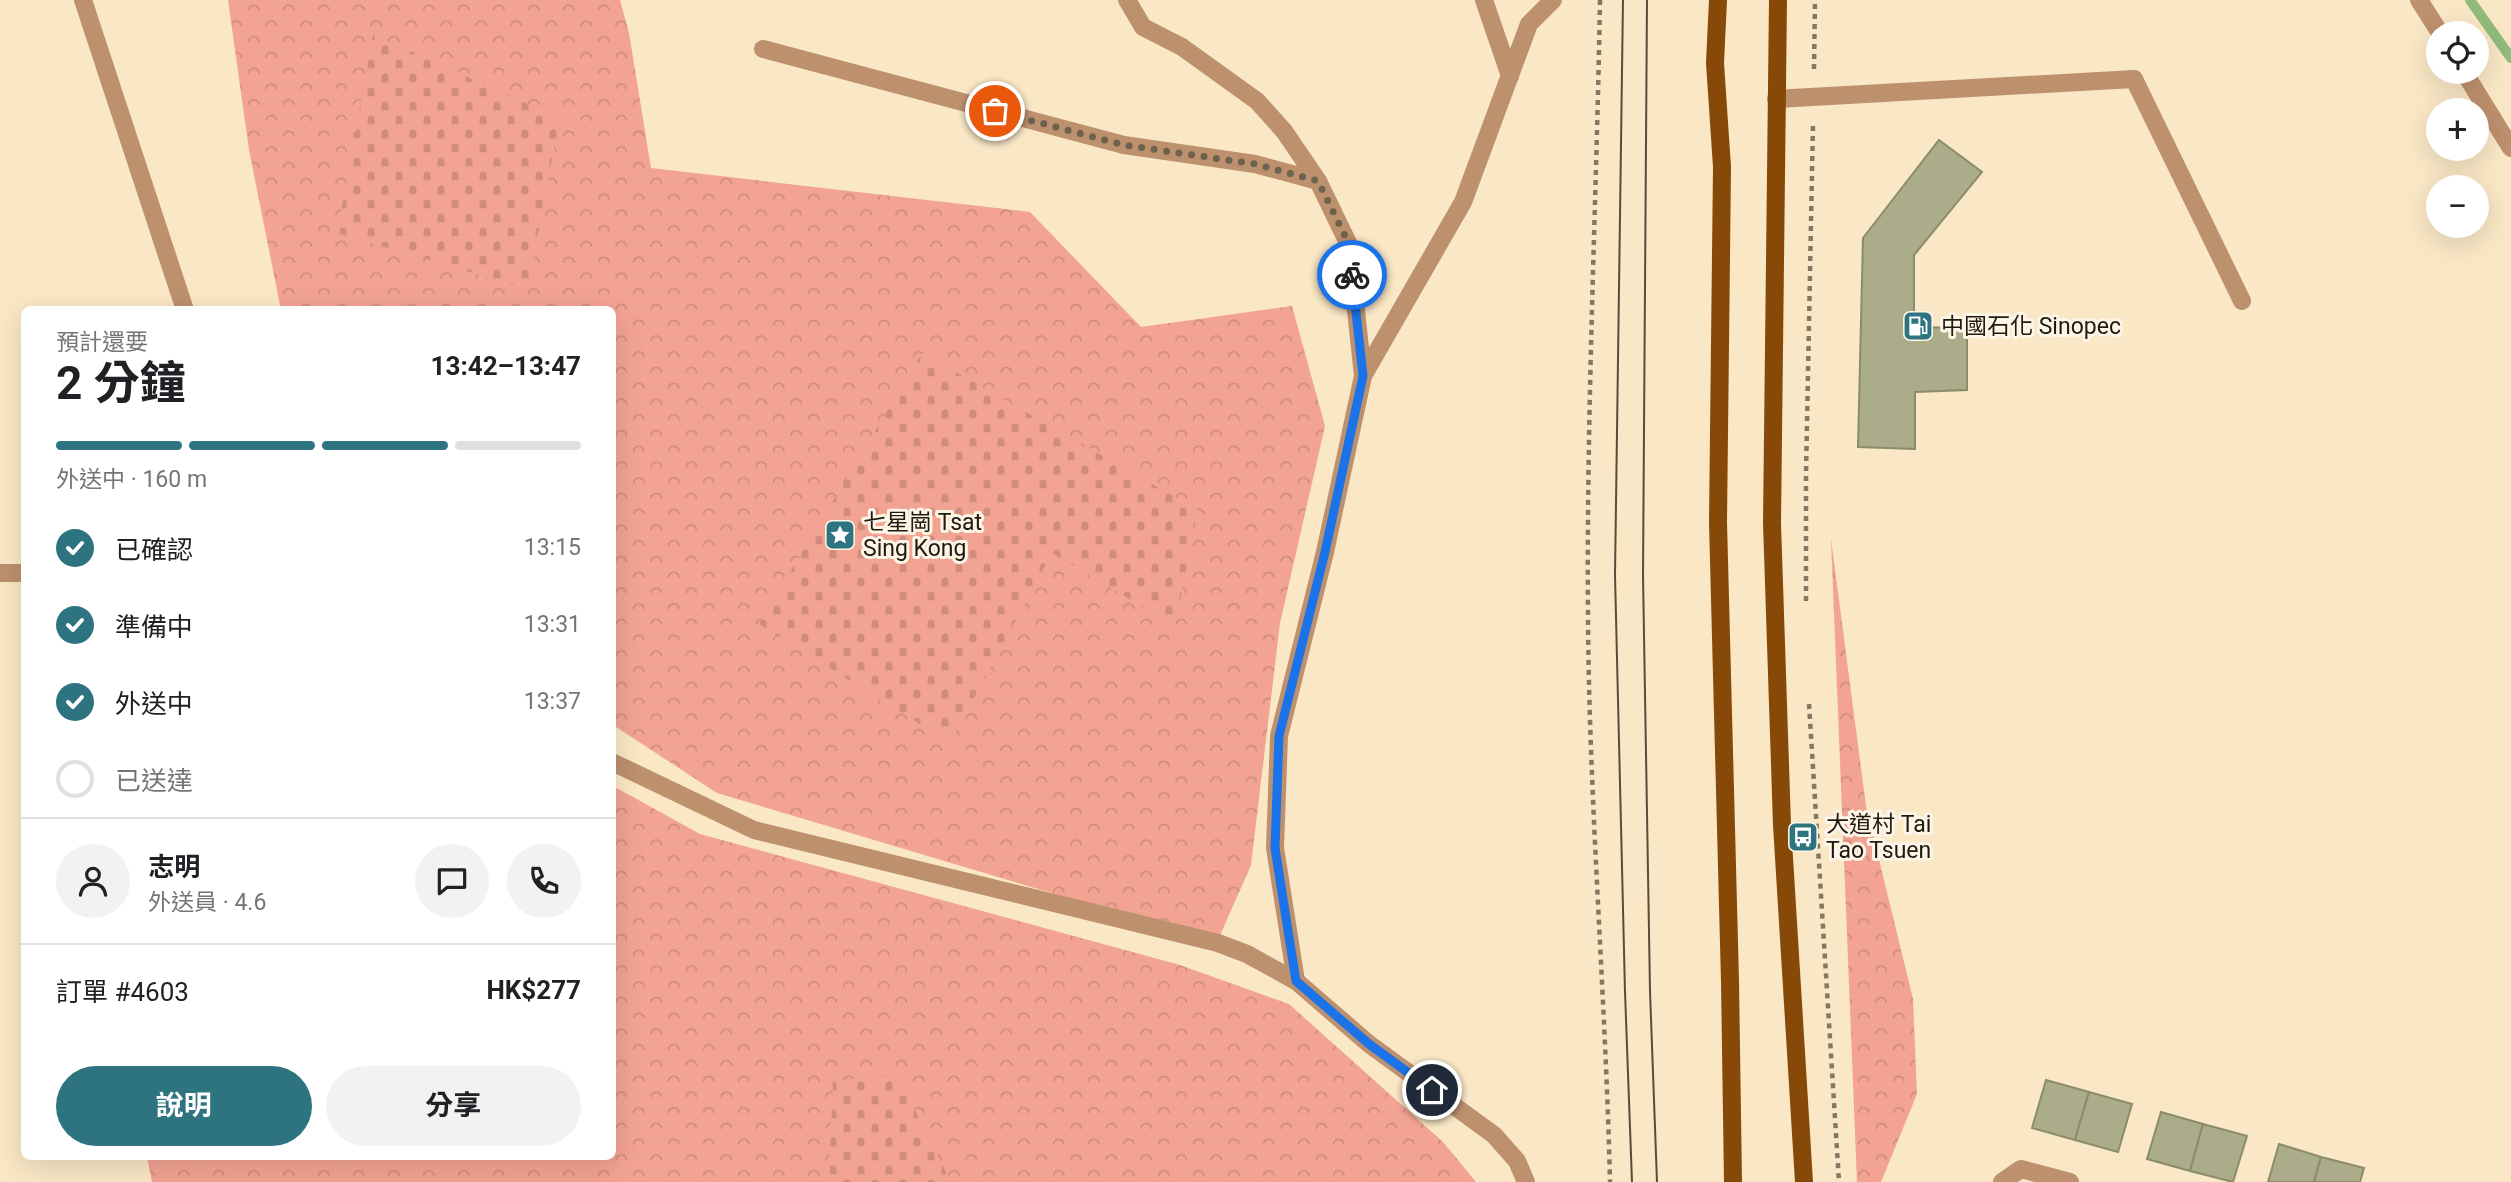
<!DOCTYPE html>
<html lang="zh-TW">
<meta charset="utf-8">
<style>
body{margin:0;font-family:Roboto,"Noto Sans TC",sans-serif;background:#f2f2f2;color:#202124;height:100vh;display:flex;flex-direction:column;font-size:26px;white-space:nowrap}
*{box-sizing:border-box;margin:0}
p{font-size:23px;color:#757577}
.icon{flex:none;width:38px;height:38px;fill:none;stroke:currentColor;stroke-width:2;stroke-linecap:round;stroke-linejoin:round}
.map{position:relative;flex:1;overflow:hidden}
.side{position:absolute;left:21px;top:306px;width:595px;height:854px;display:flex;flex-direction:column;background:#fff;border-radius:10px;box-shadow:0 7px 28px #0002}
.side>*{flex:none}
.tools{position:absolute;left:2426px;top:21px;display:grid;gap:14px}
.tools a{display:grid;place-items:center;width:63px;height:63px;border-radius:50%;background:#fff;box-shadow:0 7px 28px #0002;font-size:35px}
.pin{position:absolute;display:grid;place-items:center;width:60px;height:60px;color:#fff;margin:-30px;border:4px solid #fff;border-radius:50%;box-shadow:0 2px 7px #0007}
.courier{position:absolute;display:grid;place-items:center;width:70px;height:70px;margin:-35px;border:5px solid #1a73e8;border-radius:50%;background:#fff;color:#222;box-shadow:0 2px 9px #0007}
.head em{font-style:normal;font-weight:700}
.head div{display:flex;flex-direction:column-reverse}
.head{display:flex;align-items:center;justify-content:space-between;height:119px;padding:0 35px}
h1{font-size:46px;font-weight:700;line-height:52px}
.bar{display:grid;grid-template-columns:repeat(4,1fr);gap:10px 7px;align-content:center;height:84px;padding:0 35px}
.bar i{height:9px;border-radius:5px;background:#e0e0e0}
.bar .on{background:#2d7380}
.bar p{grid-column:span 4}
.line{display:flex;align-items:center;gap:18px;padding:0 35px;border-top:2px solid #e0e0e0}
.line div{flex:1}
.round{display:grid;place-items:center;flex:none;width:74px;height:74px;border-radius:37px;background:#f2f2f2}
ol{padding:0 35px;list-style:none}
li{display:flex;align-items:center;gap:21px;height:77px}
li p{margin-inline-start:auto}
li .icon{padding:7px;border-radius:50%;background:#2d7380;color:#fff;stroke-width:4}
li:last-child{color:#757577}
li i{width:38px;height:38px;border:4px solid #e0e0e0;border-radius:50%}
.button{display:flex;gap:14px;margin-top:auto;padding:14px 35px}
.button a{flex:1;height:80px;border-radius:42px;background:#2d7380;color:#fff;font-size:28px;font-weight:700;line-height:80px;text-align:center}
.button a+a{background:#f2f2f2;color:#202124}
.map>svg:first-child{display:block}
.forest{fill:url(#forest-crowns)}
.cemetery{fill:url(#cemetery-stones)}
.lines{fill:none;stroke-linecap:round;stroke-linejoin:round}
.stream{stroke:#90bb7b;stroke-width:10}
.building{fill:#abac8a;stroke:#8a8c6a;stroke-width:2}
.path{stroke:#837861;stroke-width:4.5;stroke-dasharray:5 5;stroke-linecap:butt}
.service{stroke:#bd906e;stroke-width:18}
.minor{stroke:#bd906e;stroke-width:18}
.primary{stroke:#864907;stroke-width:18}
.tram{stroke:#564d3b;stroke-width:2}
.done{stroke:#6c624d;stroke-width:7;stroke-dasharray:0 12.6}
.route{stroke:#1a73e8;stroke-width:9}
.labels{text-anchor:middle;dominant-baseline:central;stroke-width:6;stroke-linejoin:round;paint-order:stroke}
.poi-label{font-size:23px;fill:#201a0d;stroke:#fdf6e8;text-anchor:start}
</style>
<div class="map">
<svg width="2511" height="1182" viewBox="0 0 2511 1182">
<defs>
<pattern id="forest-crowns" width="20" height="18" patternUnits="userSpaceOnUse" patternTransform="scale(1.75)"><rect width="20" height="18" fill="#f3a392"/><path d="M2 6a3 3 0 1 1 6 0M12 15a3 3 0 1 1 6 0" fill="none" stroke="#d08c7d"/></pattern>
<pattern id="cemetery-stones" width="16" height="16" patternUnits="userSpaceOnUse" patternTransform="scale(1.75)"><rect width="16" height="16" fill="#f3a392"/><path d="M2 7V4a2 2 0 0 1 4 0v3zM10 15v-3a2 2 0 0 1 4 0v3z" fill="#d08c7d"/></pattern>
</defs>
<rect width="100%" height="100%" fill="#f9e7c5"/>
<g class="forest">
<path d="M228,0H620L629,33L651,168L1030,212L1141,327L1292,306L1325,426L1280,623L1251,865L1218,940L1095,906L717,793L613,725L612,310H281L249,150Z"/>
<path d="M1831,539L1866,806L1913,999L1917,1094L1881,1182H1857Z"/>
<path d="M613,786L700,834L1180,965L1289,1004L1443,1142L1476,1182H152L147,1157H612Z"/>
</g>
<g class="cemetery">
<path d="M373,35L560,118L527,289L337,233Z"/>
<path d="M922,353L1198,510L1175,626L1052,553L950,743L759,624Z"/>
<path d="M897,1075L951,1182H829L833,1081Z"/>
</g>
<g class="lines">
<path class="stream" d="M2470,0L2511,58"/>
</g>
<g class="building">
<path d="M1939,140L1982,172L1914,255V327L1967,328V390L1915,392V449L1858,447L1863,238Z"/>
<path d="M2046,1080L2089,1092L2075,1140L2032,1128Z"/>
<path d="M2089,1092L2132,1104L2118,1152L2075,1140Z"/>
<path d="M2161,1112L2203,1124L2190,1171L2147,1159Z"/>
<path d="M2203,1124L2247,1136L2233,1182L2190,1171Z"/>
<path d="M2279,1144L2321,1157L2314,1182H2268Z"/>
<path d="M2321,1157L2364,1168L2360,1182H2314Z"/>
</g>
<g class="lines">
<g class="path">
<path d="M1600,0C1596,228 1584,456 1589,683C1593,850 1606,1016 1610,1182"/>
<path d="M1814,69L1815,0"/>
<path d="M1806,601V474L1813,123"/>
<path d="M1809,704L1839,1182"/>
</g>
<g class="service">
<path d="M1127,0L1143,27L1182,47L1257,101L1284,131L1318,181L1349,245L1363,376L1325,552L1279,736L1275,848L1296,981"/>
<path d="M1484,0L1510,76"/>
<path d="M763,49L1124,145L1255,164L1318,181"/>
<path d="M1776,99L2134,79L2242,301"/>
<path d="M1363,376L1463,202L1529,24L1553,0"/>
<path d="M2002,1182L2021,1169L2070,1182"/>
</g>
<g class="minor">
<path d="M83,0L185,310"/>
<path d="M2419,0L2440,33"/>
<path d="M2464,72L2511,148"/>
<path d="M0,573H24"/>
<path d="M612,762L754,830L1218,943L1247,954L1296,981L1369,1044L1494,1135L1517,1161L1526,1182"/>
</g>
<g class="primary">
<path d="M1718,0L1715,63L1722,167L1718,522L1730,981L1733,1182"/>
<path d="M1778,0L1772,523L1782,825L1804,1182"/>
</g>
<g class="tram">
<path d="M1623,0L1615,575L1625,992L1632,1182"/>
<path d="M1647,0L1643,575L1650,991L1657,1182"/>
</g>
</g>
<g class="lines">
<path class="done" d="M995,111L1124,145L1255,164L1318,181L1349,244L1352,275"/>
<path class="route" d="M1352,275L1363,376L1325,552L1279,736L1275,848L1296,981L1369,1044L1432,1090"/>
</g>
<defs>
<g id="fuel-square" transform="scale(1.575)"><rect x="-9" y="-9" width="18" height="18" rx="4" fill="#2d7380" stroke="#fdf6e8"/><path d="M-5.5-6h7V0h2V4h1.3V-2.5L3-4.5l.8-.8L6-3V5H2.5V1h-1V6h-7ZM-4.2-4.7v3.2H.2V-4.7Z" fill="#fff"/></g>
<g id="sight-square" transform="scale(1.575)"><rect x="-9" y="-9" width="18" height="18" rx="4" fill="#2d7380" stroke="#fdf6e8"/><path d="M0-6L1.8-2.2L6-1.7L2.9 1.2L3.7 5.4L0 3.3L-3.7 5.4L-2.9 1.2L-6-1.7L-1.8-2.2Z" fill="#fff"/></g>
<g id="bus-square" transform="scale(1.575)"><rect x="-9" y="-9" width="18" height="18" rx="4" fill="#2d7380" stroke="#fdf6e8"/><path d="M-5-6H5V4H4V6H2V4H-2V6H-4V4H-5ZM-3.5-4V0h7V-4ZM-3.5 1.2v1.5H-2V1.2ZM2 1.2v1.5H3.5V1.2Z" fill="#fff"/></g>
</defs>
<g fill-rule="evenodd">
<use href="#fuel-square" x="1918" y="326"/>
<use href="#sight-square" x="840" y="535"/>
<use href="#bus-square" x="1803" y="837"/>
</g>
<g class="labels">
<g class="poi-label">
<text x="1941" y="326">中國石化 Sinopec</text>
<text x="863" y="522">七星崗 Tsat<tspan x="863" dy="26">Sing Kong</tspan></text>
<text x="1826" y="824">大道村 Tai<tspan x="1826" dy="26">Tao Tsuen</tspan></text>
</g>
</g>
</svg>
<div class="tools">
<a><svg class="icon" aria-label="locate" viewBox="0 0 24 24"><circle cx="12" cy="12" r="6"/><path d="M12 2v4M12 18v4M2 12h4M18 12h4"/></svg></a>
<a>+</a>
<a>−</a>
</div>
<div class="pin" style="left:995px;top:111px;background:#ea580c"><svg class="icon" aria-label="bag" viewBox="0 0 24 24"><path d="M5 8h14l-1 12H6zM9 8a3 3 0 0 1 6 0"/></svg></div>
<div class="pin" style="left:1432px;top:1090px;background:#1f2937"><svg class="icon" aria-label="home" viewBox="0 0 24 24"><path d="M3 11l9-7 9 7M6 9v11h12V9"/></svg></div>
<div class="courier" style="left:1352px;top:275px"><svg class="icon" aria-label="bike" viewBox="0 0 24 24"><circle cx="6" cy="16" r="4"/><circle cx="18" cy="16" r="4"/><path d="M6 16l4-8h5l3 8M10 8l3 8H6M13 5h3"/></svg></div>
<section class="side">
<div class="head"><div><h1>2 分鐘</h1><p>預計還要</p></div><em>13:42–13:47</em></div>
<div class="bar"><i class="on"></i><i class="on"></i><i class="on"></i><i></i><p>外送中 · 160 m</p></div>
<ol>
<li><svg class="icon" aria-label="check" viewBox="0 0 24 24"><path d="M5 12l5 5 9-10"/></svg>已確認<p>13:15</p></li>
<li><svg class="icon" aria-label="check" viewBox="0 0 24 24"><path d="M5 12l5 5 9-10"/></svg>準備中<p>13:31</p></li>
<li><svg class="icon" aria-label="check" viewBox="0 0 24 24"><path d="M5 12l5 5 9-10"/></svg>外送中<p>13:37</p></li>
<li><i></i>已送達</li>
</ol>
<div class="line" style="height:126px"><a class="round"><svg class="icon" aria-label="person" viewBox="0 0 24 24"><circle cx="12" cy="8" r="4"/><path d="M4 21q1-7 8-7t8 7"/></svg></a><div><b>志明</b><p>外送員 · 4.6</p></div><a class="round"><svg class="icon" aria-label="chat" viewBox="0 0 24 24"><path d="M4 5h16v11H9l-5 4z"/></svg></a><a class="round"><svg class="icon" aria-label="phone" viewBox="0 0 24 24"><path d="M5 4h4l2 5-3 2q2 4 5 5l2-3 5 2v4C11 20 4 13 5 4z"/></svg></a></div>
<div class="line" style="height:91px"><div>訂單 #4603</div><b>HK$277</b></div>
<div class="button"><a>說明</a><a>分享</a></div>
</section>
</div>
